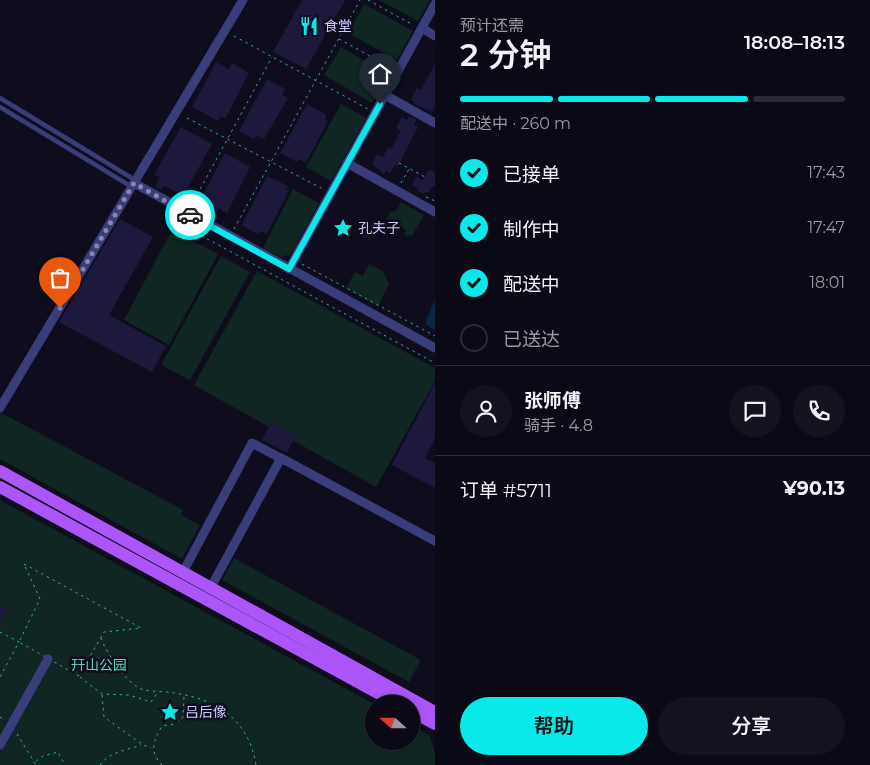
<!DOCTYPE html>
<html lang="zh">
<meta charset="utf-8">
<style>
body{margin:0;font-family:Montserrat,"Noto Sans SC",sans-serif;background:#13121f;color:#f1f3f6;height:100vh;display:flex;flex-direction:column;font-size:19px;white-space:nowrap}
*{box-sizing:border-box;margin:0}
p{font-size:16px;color:#999aa1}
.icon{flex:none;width:28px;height:28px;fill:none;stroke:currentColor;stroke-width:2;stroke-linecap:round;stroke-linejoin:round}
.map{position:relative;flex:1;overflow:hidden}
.details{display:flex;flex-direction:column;background:#0a0916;width:435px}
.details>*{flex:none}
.needle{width:32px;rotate:291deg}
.tools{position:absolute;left:365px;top:695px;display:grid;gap:10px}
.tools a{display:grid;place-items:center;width:55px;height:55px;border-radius:50%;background:#0a0916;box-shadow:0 2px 8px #0003,0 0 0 1px #2a2a35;font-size:25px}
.pin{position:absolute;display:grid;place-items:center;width:42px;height:42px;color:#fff;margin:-51px -21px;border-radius:50% 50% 50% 0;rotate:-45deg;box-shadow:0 0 5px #0007}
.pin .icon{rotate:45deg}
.courier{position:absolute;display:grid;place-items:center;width:50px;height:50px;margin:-25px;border:4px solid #09e9ea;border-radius:50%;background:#fff;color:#222;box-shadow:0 1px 6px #0007}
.summary em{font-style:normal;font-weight:600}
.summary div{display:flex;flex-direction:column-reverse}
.summary{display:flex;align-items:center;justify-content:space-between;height:85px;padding:0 25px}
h1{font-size:32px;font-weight:600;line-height:38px}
.bar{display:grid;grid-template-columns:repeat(4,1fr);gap:8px 5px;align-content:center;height:60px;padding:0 25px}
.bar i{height:6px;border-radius:4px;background:#2a2a35}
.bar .current{background:#09e9ea}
.bar p{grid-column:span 4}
.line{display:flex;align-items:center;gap:12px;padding:0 25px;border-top:1px solid #2a2a35}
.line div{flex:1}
.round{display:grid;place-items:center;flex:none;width:52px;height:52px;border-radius:26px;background:#13121f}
ol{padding:0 25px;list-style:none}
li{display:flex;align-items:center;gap:15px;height:55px}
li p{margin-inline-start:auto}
li .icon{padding:5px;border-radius:50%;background:#09e9ea;color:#111;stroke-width:4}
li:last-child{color:#999aa1}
li i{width:28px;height:28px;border:2px solid #2a2a35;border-radius:50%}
.cta{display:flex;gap:10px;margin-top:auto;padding:10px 25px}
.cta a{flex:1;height:58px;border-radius:30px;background:#09e9ea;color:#111;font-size:20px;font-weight:600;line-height:58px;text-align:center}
.cta a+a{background:#13121f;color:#f1f3f6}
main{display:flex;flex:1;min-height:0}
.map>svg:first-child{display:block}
.green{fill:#102623}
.water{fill:#0d2540}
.building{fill:#1d193d}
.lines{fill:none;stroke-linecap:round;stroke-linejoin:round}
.path{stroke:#31aa97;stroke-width:1;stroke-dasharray:2.5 4;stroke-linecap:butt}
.lane{stroke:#393d7a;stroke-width:4.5}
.street{stroke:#393d7a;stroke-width:9}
.primary{stroke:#ac55f9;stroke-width:12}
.done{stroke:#8988af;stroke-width:5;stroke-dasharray:0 9}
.route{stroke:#09e9ea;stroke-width:6}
.labels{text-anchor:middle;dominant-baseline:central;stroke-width:5;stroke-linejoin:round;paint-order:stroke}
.poi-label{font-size:14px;fill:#cbcafd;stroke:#0e0c1d;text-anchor:start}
.park-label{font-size:14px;fill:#5ad9ad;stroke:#0e0c1d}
</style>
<main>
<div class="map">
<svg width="435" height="765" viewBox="0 0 435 765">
<rect width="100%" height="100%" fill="#0e0c1d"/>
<g class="green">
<path d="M379,0H430L418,21Z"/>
<path d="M364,4L413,31L397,60L348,33Z"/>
<path d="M341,47L389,75L372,103L324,75Z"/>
<path d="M341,104L366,118L331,181L306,167Z"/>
<path d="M293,189L319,203L291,254L281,257L263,248Z"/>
<path d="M401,202L424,215L412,236L404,235L406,230L393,224L390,228L383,225L391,211L395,212Z"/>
<path d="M172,230L218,254L169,345L124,320Z"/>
<path d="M221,256L250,272L190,380L161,365Z"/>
<path d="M369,264L383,271L389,284L378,306L346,288L355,272L363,276Z"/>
<path d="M257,271L435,368V381L376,487L194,385Z"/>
<path d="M0,412L183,510L181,515L200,525L182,559L0,459Z"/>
<path d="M0,500L374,704V741H411V725L429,735L435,753V765H0Z"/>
<path d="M234,558L421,660L409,682L222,580Z"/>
</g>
<path class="water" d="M435,300V331L426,324V320Z"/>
<g class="building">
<path d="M302,0H345L306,69L273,52Z"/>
<path d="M216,62L229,69L232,63L249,73L225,119L221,116L218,121L192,107Z"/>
<path d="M435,64V107L432,112L414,104L415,102L411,99L417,88L421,90Z"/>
<path d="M267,79L285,89L282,95L288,98L264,139L256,135L254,139L239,131Z"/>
<path d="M307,104L327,115L325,120L328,121L306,163L299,159L297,162L280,153Z"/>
<path d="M409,116L416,120L414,125L418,127L398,166L395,165L390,173L386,171L384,174L372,164L377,154L383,157L388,147L391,149L401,131L396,128L402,117L407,120Z"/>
<path d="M181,127L212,144L183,196L165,186L160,190L155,187L160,177L154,175Z"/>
<path d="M225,153L250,167L227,213L219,209L217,212L207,206L203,214L197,210L203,200L201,199Z"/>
<path d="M429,169L435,172V187L432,186L428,193L425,192L424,194L417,191L418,188L412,185L416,177L423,180Z"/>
<path d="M267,176L288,186L286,190L289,191L267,234L260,231L258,234L243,226V222Z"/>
<path d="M120,219L153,237L109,315L166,346L152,372L59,322Z"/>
<path d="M435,383V439L425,458L435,463V488L392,465Z"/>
<path d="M271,422L296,435L287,453L262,440Z"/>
<path d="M0,605L8,609L0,625Z"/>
</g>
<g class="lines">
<g class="path">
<path d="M368,0L413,25"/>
<path d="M234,36L368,109"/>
<path d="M339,39L390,67"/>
<path d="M187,118L323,189"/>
<path d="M399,163L425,177"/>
<path d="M401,183L409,169"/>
<path d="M426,197L435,201"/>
<path d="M191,206L272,57"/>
<path d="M167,217L435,363"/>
<path d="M234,229L360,0"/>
<path d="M302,264L435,336"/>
<path d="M24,564L141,628L104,632L79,676L19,642L40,599Z"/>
<path d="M0,632L19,642L0,677"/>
<path d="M101,638C106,653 128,686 144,690C154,692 165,691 174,693C217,699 249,720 256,765"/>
<path d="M80,677L102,694L129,695L151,702L158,692"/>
<path d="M102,695L104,717L143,745L151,748"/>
<path d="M0,717L4,720"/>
<path d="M17,734L36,765"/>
<path d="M36,761L43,756L58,752L65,765"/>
<path d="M100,765C109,752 127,750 141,745"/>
<path d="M162,765C149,752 153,741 162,726L175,724L183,717L184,696"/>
</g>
<g class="lane">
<path d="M0,98L135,180"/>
<path d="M0,107L132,187"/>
</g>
<g class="street">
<path d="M422,28L435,36"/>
<path d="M385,95L435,123"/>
<path d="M347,163L435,212"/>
<path d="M134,183L435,348"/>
<path d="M289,269L435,4"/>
<path d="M0,408L243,0"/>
<path d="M183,572L252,443L286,461"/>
<path d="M211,587L281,458L435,541"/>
<path d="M0,745L48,659"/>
</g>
<g class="primary">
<path d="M0,471L435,712"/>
<path d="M0,487L398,704"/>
<path d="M411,711L435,724"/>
</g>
</g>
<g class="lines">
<path class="done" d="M60,308L134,183L190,215"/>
<path class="route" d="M190,215L289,269L380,104"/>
</g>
<defs>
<g id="restaurant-bare" transform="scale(1.5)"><path d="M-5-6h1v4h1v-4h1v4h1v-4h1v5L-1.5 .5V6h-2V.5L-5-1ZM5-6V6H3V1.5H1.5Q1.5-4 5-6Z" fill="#09e9ea" stroke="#0e0c1d" stroke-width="2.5" paint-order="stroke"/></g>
<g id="sight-bare" transform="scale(1.5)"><path d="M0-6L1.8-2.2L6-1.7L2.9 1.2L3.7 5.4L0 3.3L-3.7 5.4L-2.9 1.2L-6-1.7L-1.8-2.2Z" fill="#09e9ea" stroke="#0e0c1d" stroke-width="2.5" paint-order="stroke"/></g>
</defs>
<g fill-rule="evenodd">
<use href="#restaurant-bare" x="309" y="26"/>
<use href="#sight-bare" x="343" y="228"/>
<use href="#sight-bare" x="170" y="712"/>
</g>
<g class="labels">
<g class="poi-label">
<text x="324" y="26">食堂</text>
<text x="358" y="228">孔夫子</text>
<text x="185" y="712">吕后像</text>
</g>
<g class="park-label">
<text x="99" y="665">幵山公园</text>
</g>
</g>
</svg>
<div class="tools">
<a><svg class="needle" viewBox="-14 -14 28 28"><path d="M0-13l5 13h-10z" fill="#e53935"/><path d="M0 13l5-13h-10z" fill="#999aa1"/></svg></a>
</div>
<div class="pin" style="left:60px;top:308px;background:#ea580c"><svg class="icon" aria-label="bag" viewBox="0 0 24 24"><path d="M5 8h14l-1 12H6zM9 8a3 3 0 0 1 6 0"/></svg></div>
<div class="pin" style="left:380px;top:104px;background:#1f2937"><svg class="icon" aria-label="home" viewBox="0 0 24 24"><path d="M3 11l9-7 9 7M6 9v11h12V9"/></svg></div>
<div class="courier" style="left:190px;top:215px"><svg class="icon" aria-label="car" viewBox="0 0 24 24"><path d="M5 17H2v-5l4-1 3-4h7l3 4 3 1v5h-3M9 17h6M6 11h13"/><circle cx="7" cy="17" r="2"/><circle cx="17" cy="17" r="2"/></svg></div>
</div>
<section class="details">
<div class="summary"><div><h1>2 分钟</h1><p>预计还需</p></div><em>18:08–18:13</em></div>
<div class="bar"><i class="current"></i><i class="current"></i><i class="current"></i><i></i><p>配送中 · 260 m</p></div>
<ol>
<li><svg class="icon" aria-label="check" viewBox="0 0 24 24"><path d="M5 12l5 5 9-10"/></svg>已接单<p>17:43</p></li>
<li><svg class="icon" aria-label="check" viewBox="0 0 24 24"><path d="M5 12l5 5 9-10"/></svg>制作中<p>17:47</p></li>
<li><svg class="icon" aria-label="check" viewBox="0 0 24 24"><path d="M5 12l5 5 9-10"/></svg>配送中<p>18:01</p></li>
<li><i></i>已送达</li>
</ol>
<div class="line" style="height:90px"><a class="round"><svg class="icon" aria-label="person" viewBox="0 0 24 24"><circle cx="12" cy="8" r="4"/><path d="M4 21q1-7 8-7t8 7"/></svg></a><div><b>张师傅</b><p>骑手 · 4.8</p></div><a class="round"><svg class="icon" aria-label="chat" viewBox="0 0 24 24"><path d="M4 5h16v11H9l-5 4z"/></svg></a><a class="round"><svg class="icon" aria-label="phone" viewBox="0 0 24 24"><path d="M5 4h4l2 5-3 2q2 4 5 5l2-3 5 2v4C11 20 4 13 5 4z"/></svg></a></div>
<div class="line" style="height:65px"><div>订单 #5711</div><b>¥90.13</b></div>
<div class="cta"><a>帮助</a><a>分享</a></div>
</section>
</main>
